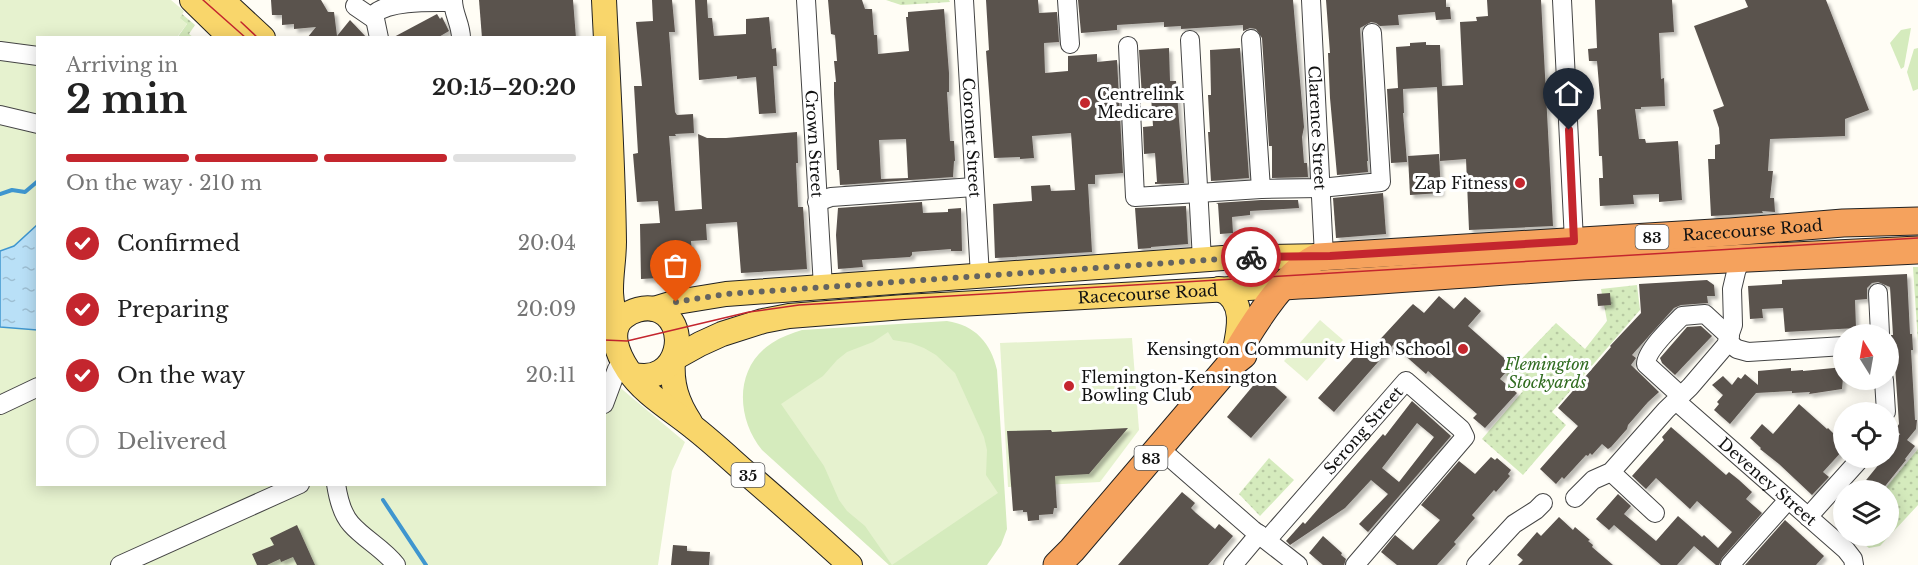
<!DOCTYPE html>
<meta charset="utf-8">
<style>
body{margin:0;font-family:"Libre Baskerville",serif;background:#f6f6f6;color:#222;height:100vh;display:flex;flex-direction:column;font-size:22px;white-space:nowrap}
*{box-sizing:border-box;margin:0}
p{font-size:20px;color:#767676}
.icon{flex:none;width:33px;height:33px;fill:none;stroke:currentColor;stroke-width:2;stroke-linecap:round;stroke-linejoin:round}
.map{position:relative;flex:1;overflow:hidden}
.sheet{position:absolute;left:36px;top:36px;width:570px;height:450px;display:flex;flex-direction:column;background:#fff;border-radius:0px;box-shadow:0 3px 15px #0003}
.sheet>*{flex:none}
.needle{width:39px;rotate:349deg}
.buttons{position:absolute;left:1833px;top:324px;display:grid;gap:12px}
.buttons a{display:grid;place-items:center;width:66px;height:66px;border-radius:50%;background:#fff;box-shadow:0 3px 15px #0003;font-size:30px}
.pin{position:absolute;display:grid;place-items:center;width:51px;height:51px;color:#fff;margin:-62px -26px;border-radius:50% 50% 50% 0;rotate:-45deg;box-shadow:0 0 6px #0007}
.pin .icon{rotate:45deg}
.courier{position:absolute;display:grid;place-items:center;width:60px;height:60px;margin:-30px;border:4px solid #c4262e;border-radius:50%;background:#fff;color:#222;box-shadow:0 2px 8px #0007}
.head em{font-style:normal;font-weight:700}
.head div{display:flex;flex-direction:column-reverse}
.head{display:flex;align-items:center;justify-content:space-between;height:102px;padding:0 30px}
h1{font-size:39px;font-weight:700;line-height:45px}
.bar{display:grid;grid-template-columns:repeat(4,1fr);gap:9px 6px;align-content:center;height:72px;padding:0 30px}
.bar i{height:8px;border-radius:4px;background:#e0e0e0}
.bar .active{background:#c4262e}
.bar p{grid-column:span 4}
ol{padding:0 30px;list-style:none}
li{display:flex;align-items:center;gap:18px;height:66px}
li p{margin-inline-start:auto}
li .icon{padding:6px;border-radius:50%;background:#c4262e;color:#fff;stroke-width:4}
li:last-child{color:#767676}
li i{width:33px;height:33px;border:3px solid #e0e0e0;border-radius:50%}
.map>svg:first-child{display:block}
.grass{fill:#d5ebbd}
.park{fill:url(#park-dots)}
.pitch{fill:#e6f2cf}
.water{fill:url(#water-ripples);stroke:#3f96cf;stroke-width:1.5}
.lines{fill:none;stroke-linecap:round;stroke-linejoin:round}
.stream{stroke:#3f96cf;stroke-width:4}
.building{fill:#5a524d;fill-rule:evenodd;filter:url(#shadow)}
.minor-casing{stroke:#444;stroke-width:20}
.major-casing{stroke:#222;stroke-width:26}
.highway-casing{stroke:#222;stroke-width:29}
.minor{stroke:#fff;stroke-width:18}
.major{stroke:#f9d66b;stroke-width:24}
.highway{stroke:#f5a25d;stroke-width:27}
.tram{stroke:#c4262e;stroke-width:1.5}
.done{stroke:#646461;stroke-width:6;stroke-dasharray:0 10.8}
.route{stroke:#c4262e;stroke-width:8}
.poi-dot{fill:#c4262e;stroke:#fff;stroke-width:2}
.labels{text-anchor:middle;dominant-baseline:central;stroke-width:6;stroke-linejoin:round;paint-order:stroke}
.shield{fill:#fff;stroke:#585858;stroke-width:1.5}
.shield-label{font-size:15px;font-weight:bold;fill:#111}
.poi-label{font-size:16px;fill:#111;stroke:#fff;text-anchor:start}
.street-label{font-size:16px;fill:#111;stroke:#fff}
.park-label{font-size:16px;font-style:italic;fill:#2f6b1f;stroke:#fff}
</style>
<div class="map">
<svg width="1918" height="565" viewBox="0 0 1918 565">
<defs>
<pattern id="park-dots" width="8" height="8" patternUnits="userSpaceOnUse" patternTransform="scale(1.5)"><rect width="8" height="8" fill="#d5ebbd"/><path d="M2 2h.1M6 6h.1" fill="none" stroke="#b6c8a1" stroke-width="1.8" stroke-linecap="round"/></pattern>
<pattern id="water-ripples" width="26" height="14" patternUnits="userSpaceOnUse" patternTransform="scale(1.5)"><rect width="26" height="14" fill="#b9e0f7"/><path d="M2 4q2-2 4 0t4 0M15 11q2-2 4 0t4 0" fill="none" stroke="#9ebfd3"/></pattern>
<filter id="shadow"><feDropShadow dx="3.5" dy="3.5" stdDeviation="1.5" flood-color="#0004"/></filter>
</defs>
<rect width="100%" height="100%" fill="#fffdf5"/>
<g class="grass">
<path d="M1911,28L1904,67L1901,69L1890,43L1901,30Z"/>
<path d="M1918,48V89L1913,91L1907,72L1914,49Z"/>
<path d="M947,321C975,325 991,343 997,370L1007,529L1001,545L987,565H889L762,450C736,418 734,367 772,343C781,337 792,333 802,330Z"/>
</g>
<g class="park">
<path d="M886,0H949L950,2L901,5Z"/>
<path d="M182,14L195,25L189,34L193,37L177,38L187,24L179,18Z"/>
<path d="M1913,267H1918V343Z"/>
<path d="M1637,285L1640,310L1552,412L1566,425L1523,475L1482,439L1523,391L1506,375L1556,323L1585,349L1607,321L1601,289Z"/>
<path d="M1918,449V505L1880,546L1869,548L1853,536H1888V490H1884Z"/>
<path d="M1269,458L1294,480L1260,516L1239,494Z"/>
</g>
<g class="pitch">
<path d="M0,0H171L184,11L180,18L187,24L177,37L38,38V484H604L605,375L685,442L672,471L658,565H0Z"/>
<path d="M1320,320L1343,340L1307,381L1284,361Z"/>
<path d="M888,332L893,340L911,343L924,348L936,355L955,373L984,437L987,450L986,475L998,493L892,565L865,526L847,511L839,500L824,466L781,404L823,376L837,360L847,352L873,342Z"/>
<path d="M1132,338L1139,430L1100,482L1008,487L1000,343Z"/>
</g>
<path class="water" d="M37,225V330L0,327V251L14,246Z"/>
<g class="lines">
<g class="stream">
<path d="M0,194L12,190L25,192L38,181"/>
<path d="M383,500L426,565"/>
</g>
</g>
<g class="building">
<path d="M271,0H321L328,12H334L337,36L350,20L367,38H307L316,27L294,29V24L282,25V15H272Z"/>
<path d="M479,0H573L576,38H482Z"/>
<path d="M652,0H672L675,32H669L675,112L677,115L693,114L694,133L675,134L676,136H669L675,211L702,209L698,134L707,138H726L797,132L798,163H796L798,207H803L807,269L741,273L737,222L706,224L707,240L691,241L694,276L641,279L640,224L660,223L658,201L637,202L633,154L638,153L634,86H642L636,22L653,21Z"/>
<path d="M695,0H707L708,18H712L714,36L746,34V19L769,17L772,49L776,48L777,66H773L776,113L759,114L756,77L737,79V76L699,80Z"/>
<path d="M828,0H862L865,9H872L874,35H877L878,54L909,51L906,17H908V12L944,9L949,73V92H947L950,141H954L955,161H954L953,177L840,185L839,170H837L834,94V82H836L834,61H837L835,35L831,34ZM906,139L908,178L881,179L879,140Z"/>
<path d="M986,0H1038L1039,13L1057,12L1059,42L1044,43L1045,73L1068,71V56L1097,54V62L1117,60L1123,173L1095,175V184H1088L1092,252L995,258L993,204L1032,201L1031,186L1050,185L1051,191L1075,190L1071,133L1032,136L1034,158L1020,159V157L994,158L986,51L989,50Z"/>
<path d="M1078,0H1293L1304,127L1302,137L1304,163H1307L1308,177L1272,178V146H1269L1262,38L1256,29L1250,28L1243,31V25L1181,29V26L1164,27V22L1117,25V30L1081,33Z"/>
<path d="M1326,0H1446V7H1450L1451,19L1436,20L1435,12L1398,15L1399,25L1380,26L1376,23L1371,22L1360,28L1368,161H1367L1368,172L1337,175L1330,98L1328,53H1330Z"/>
<path d="M1487,0H1541L1553,226L1469,230L1466,159L1440,161L1437,87L1403,89L1404,113H1403L1407,162L1391,163L1387,89L1398,88L1396,47L1410,46V43L1426,42V45H1440L1442,86L1463,85L1460,22L1477,21L1476,17L1488,16Z"/>
<path d="M1595,0H1672L1674,32L1659,33L1661,79L1664,78L1665,106L1641,107V109H1635L1639,139H1645L1646,143L1678,141L1682,200L1659,202V194L1633,195L1634,204L1600,206L1599,178H1603L1602,156H1599L1598,130L1597,110L1601,109L1597,61H1589L1588,49L1597,48Z"/>
<path d="M1745,0H1826L1869,110L1845,119V136L1770,139L1768,171H1773L1770,198H1774L1775,212L1762,211L1763,213L1711,216L1708,159H1715V145L1720,144L1719,128L1713,110L1724,106L1694,26L1748,7Z"/>
<path d="M437,14L440,19L442,17L449,31L437,38H392Z"/>
<path d="M1169,48L1170,81H1176L1184,183L1155,184V182H1157L1155,153L1144,154L1143,127L1153,126L1151,96L1142,97L1139,50Z"/>
<path d="M1240,48L1249,178L1211,181L1208,132H1210L1208,95H1211L1210,50Z"/>
<path d="M1439,154L1441,193L1410,195L1408,156Z"/>
<path d="M1383,193L1386,234L1336,238L1333,198Z"/>
<path d="M1261,200H1298L1299,208L1250,211V215L1232,217L1233,233L1220,234L1218,204L1216,203Z"/>
<path d="M922,202L923,213L948,212V209L961,208L962,251H951V249L912,252V255L910,257L862,260L863,267L838,269L836,235L838,208Z"/>
<path d="M1186,206L1188,244L1151,247V248L1138,249L1135,208Z"/>
<path d="M1907,274L1910,334H1912L1913,350H1911L1915,420H1917L1916,429L1907,440L1915,446L1905,459L1906,460L1882,490H1858L1884,458H1888V452L1891,449L1889,447L1900,434L1905,438L1895,430L1899,424L1894,351H1892L1891,335H1893L1890,287L1878,282L1872,283L1867,288V299L1855,300L1856,328L1785,332L1783,308L1762,309L1763,318L1750,319L1748,286L1782,284V280Z"/>
<path d="M1707,280L1714,285L1715,296H1707L1708,303L1681,305L1674,308L1632,355L1636,358L1631,365L1659,392L1648,402L1628,425L1627,429L1611,447L1608,449L1602,444L1592,455L1590,453L1588,456L1586,455L1564,479L1562,477L1556,484L1540,469L1578,426L1558,408L1611,347L1610,346L1641,313L1639,284Z"/>
<path d="M1610,293L1611,305L1598,306L1597,294Z"/>
<path d="M1439,296L1454,309L1465,297L1481,311L1468,326L1512,365L1500,379L1517,393L1485,428L1473,418L1477,414L1428,371L1426,374L1393,345L1334,412L1318,398L1368,342L1373,347L1409,308L1413,304L1424,313Z"/>
<path d="M1701,326L1712,336L1675,375L1662,363L1660,358L1687,327Z"/>
<path d="M1844,367L1842,389L1809,394L1810,392L1792,393V391L1756,393L1730,424L1714,410L1719,404L1717,402L1723,395L1712,385L1723,376L1732,385L1738,377L1741,379L1745,374L1758,385V371L1791,368V371L1803,370V371Z"/>
<path d="M1262,375L1287,397L1251,438L1227,417Z"/>
<path d="M1412,401L1451,436L1368,532L1359,524L1388,494L1371,480L1345,508L1290,545L1286,541L1303,522L1305,524L1383,434L1385,436ZM1417,423L1434,437L1399,482L1382,468Z"/>
<path d="M1799,404L1827,429L1828,428L1837,437L1844,429V449L1823,472L1829,477L1812,495L1779,464L1760,449L1761,448L1750,438L1762,424L1773,434Z"/>
<path d="M1671,427L1726,475L1729,472L1739,480L1752,492L1746,499L1762,513L1722,558L1719,565H1716L1694,546L1677,565H1661L1614,525L1609,530L1596,519L1618,494L1631,506L1624,514L1656,541L1678,516L1702,537L1704,535L1718,548L1732,532L1697,501L1690,509L1656,478L1646,489L1632,476L1664,440L1662,437Z"/>
<path d="M1128,428L1089,474L1055,476L1057,508H1054L1053,514L1039,515V520L1028,521L1027,512H1023V510L1013,511L1007,431L1051,430L1052,432Z"/>
<path d="M1491,457L1495,460L1497,458L1511,470L1508,474L1510,476L1496,492L1494,490L1472,515L1475,518L1454,542L1456,544L1437,565H1397L1381,552L1395,535L1413,550L1440,520L1421,505L1459,461L1475,474Z"/>
<path d="M1182,492L1195,503L1191,508L1196,513L1215,529L1219,524L1233,536L1216,556L1208,565H1118Z"/>
<path d="M1559,517L1573,530L1575,527L1590,540L1588,541L1593,545L1592,547L1613,565H1518L1523,560L1517,555L1537,532L1541,536Z"/>
<path d="M1785,520L1824,556L1816,565H1745Z"/>
<path d="M297,525L315,565H297L293,557L281,562L280,559L267,565H257L252,554L274,545L270,538Z"/>
<path d="M1323,536L1342,553L1341,555L1346,559L1344,565H1323L1309,553Z"/>
<path d="M673,545L687,546V551L710,552L709,565H671Z"/>
</g>
<g class="lines">
<g class="minor-casing">
<g id="minor">
<path d="M453,0C453,14 461,24 461,38"/>
<path id="s1" d="M806,0L823,287"/>
<path id="s2" d="M964,0L980,276"/>
<path d="M1067,0L1070,44"/>
<path id="s3" d="M1311,0L1324,256"/>
<path d="M1562,0L1574,241"/>
<path d="M355,6L374,19"/>
<path d="M379,38L374,14C390,0 432,2 453,2"/>
<path d="M1251,39L1261,189"/>
<path d="M1190,40L1202,260"/>
<path d="M1128,46L1135,197L1261,189L1320,188L1381,182L1372,33"/>
<path d="M0,51L38,56"/>
<path d="M0,115L38,124"/>
<path d="M817,202L831,197L974,187"/>
<path d="M1878,293L1880,334"/>
<path d="M1728,342L1737,349L1748,352L1844,346"/>
<path d="M1884,380L1886,412"/>
<path d="M1681,396L1646,364C1646,351 1672,326 1682,316L1705,314L1730,337"/>
<path id="s4" d="M1676,401L1846,550L1853,559L1854,565"/>
<path d="M604,404L617,369"/>
<path d="M0,405L38,387"/>
<path d="M1159,448L1253,530L1298,565"/>
<path d="M1611,472L1655,513"/>
<path d="M336,484C338,497 342,514 351,524C364,539 384,549 396,565"/>
<path d="M1575,498L1593,480L1611,472L1666,410L1690,387L1726,345L1733,325L1732,289L1736,272L1741,258"/>
<path d="M1808,517L1861,458"/>
<path id="s5" d="M1267,540L1406,381L1461,429L1465,437L1355,565"/>
<path d="M120,565L300,484"/>
<path d="M1233,565L1259,534"/>
<path d="M1476,565L1514,524L1536,510L1543,503"/>
<path d="M1730,565L1788,500"/>
</g>
</g>
<g class="major-casing">
<g id="major">
<path d="M192,0L231,38"/>
<path d="M222,0L263,38"/>
<path d="M604,0C608,81 613,161 614,242C614,270 605,295 618,322"/>
<path d="M1219,289C1247,298 1239,332 1234,353"/>
<path d="M654,309L677,302L726,294L1223,258L1324,256"/>
<path id="s6" d="M673,359L700,344L722,334L763,321L789,316L904,307L1284,286"/>
<path d="M673,360C671,384 677,402 690,422"/>
<path d="M631,374C680,389 693,319 654,309C644,307 632,310 624,317C607,330 618,355 628,370C644,394 671,409 693,427C711,441 727,456 744,471C780,502 815,533 850,565"/>
</g>
</g>
<g class="highway-casing">
<g id="highway">
<path d="M1284,286C1384,281 1483,272 1583,266C1694,260 1806,256 1918,250"/>
<path id="s7" d="M1229,366C1247,334 1284,272 1318,257L1730,232L1843,223L1918,221"/>
<path d="M1057,565L1072,550L1229,366L1243,355"/>
</g>
</g>
<use href="#minor" class="minor"/>
<use href="#major" class="major"/>
<use href="#highway" class="highway"/>
<g class="tram">
<path d="M203,0L246,38"/>
<path d="M241,22L258,38"/>
<path d="M604,340L627,341L749,312L799,305L1918,238"/>
</g>
</g>
<g class="lines">
<path class="done" d="M676,302L726,294L1251,257"/>
<path class="route" d="M1251,257L1330,256L1574,241L1569,130"/>
</g>
<g class="poi-dot">
<circle cx="1085" cy="103" r="6"/>
<circle cx="1520" cy="183" r="6"/>
<circle cx="1463" cy="349" r="6"/>
<circle cx="1069" cy="386" r="6"/>
</g>
<g class="labels">
<g class="shield">
<rect x="1635.5" y="225" width="33" height="24" rx="4.5"/>
<rect x="1134.5" y="446" width="33" height="24" rx="4.5"/>
<rect x="731.5" y="463" width="33" height="24" rx="4.5"/>
</g>
<g class="shield-label">
<text x="1652" y="237">83</text>
<text x="1151" y="458">83</text>
<text x="748" y="475">35</text>
</g>
<g class="poi-label">
<text x="1097" y="94">Centrelink<tspan x="1097" dy="18">Medicare</tspan></text>
<text x="1508" y="183" text-anchor="end">Zap Fitness</text>
<text x="1451" y="349" text-anchor="end">Kensington Community High School</text>
<text x="1081" y="377">Flemington-Kensington<tspan x="1081" dy="18">Bowling Club</tspan></text>
</g>
<g class="street-label">
<text stroke="none"><textPath href="#s3" startOffset="128">Clarence Street</textPath></text>
<text stroke="none"><textPath href="#s2" startOffset="138">Coronet Street</textPath></text>
<text stroke="none"><textPath href="#s1" startOffset="144">Crown Street</textPath></text>
<text stroke="none"><textPath href="#s7" startOffset="578">Racecourse Road</textPath></text>
<text stroke="none"><textPath href="#s6" startOffset="484">Racecourse Road</textPath></text>
<text stroke="none"><textPath href="#s5" startOffset="146">Serong Street</textPath></text>
<text stroke="none"><textPath href="#s4" startOffset="122">Deveney Street</textPath></text>
</g>
<g class="park-label">
<text x="1547" y="364">Flemington<tspan x="1547" dy="18">Stockyards</tspan></text>
</g>
</g>
</svg>
<div class="buttons">
<a><svg class="needle" viewBox="-14 -14 28 28"><path d="M0-13l5 13h-10z" fill="#e53935"/><path d="M0 13l5-13h-10z" fill="#767676"/></svg></a>
<a><svg class="icon" aria-label="locate" viewBox="0 0 24 24"><circle cx="12" cy="12" r="6"/><path d="M12 2v4M12 18v4M2 12h4M18 12h4"/></svg></a>
<a><svg class="icon" aria-label="layers" viewBox="0 0 24 24"><path d="M12 4l9 5-9 5-9-5zM3 14l9 5 9-5"/></svg></a>
</div>
<div class="pin" style="left:676px;top:302px;background:#ea580c"><svg class="icon" aria-label="bag" viewBox="0 0 24 24"><path d="M5 8h14l-1 12H6zM9 8a3 3 0 0 1 6 0"/></svg></div>
<div class="pin" style="left:1569px;top:130px;background:#1f2937"><svg class="icon" aria-label="home" viewBox="0 0 24 24"><path d="M3 11l9-7 9 7M6 9v11h12V9"/></svg></div>
<div class="courier" style="left:1251px;top:257px"><svg class="icon" aria-label="bike" viewBox="0 0 24 24"><circle cx="6" cy="16" r="4"/><circle cx="18" cy="16" r="4"/><path d="M6 16l4-8h5l3 8M10 8l3 8H6M13 5h3"/></svg></div>
<section class="sheet">
<div class="head"><div><h1>2 min</h1><p>Arriving in</p></div><em>20:15–20:20</em></div>
<div class="bar"><i class="active"></i><i class="active"></i><i class="active"></i><i></i><p>On the way · 210 m</p></div>
<ol>
<li><svg class="icon" aria-label="check" viewBox="0 0 24 24"><path d="M5 12l5 5 9-10"/></svg>Confirmed<p>20:04</p></li>
<li><svg class="icon" aria-label="check" viewBox="0 0 24 24"><path d="M5 12l5 5 9-10"/></svg>Preparing<p>20:09</p></li>
<li><svg class="icon" aria-label="check" viewBox="0 0 24 24"><path d="M5 12l5 5 9-10"/></svg>On the way<p>20:11</p></li>
<li><i></i>Delivered</li>
</ol>
</section>
</div>
